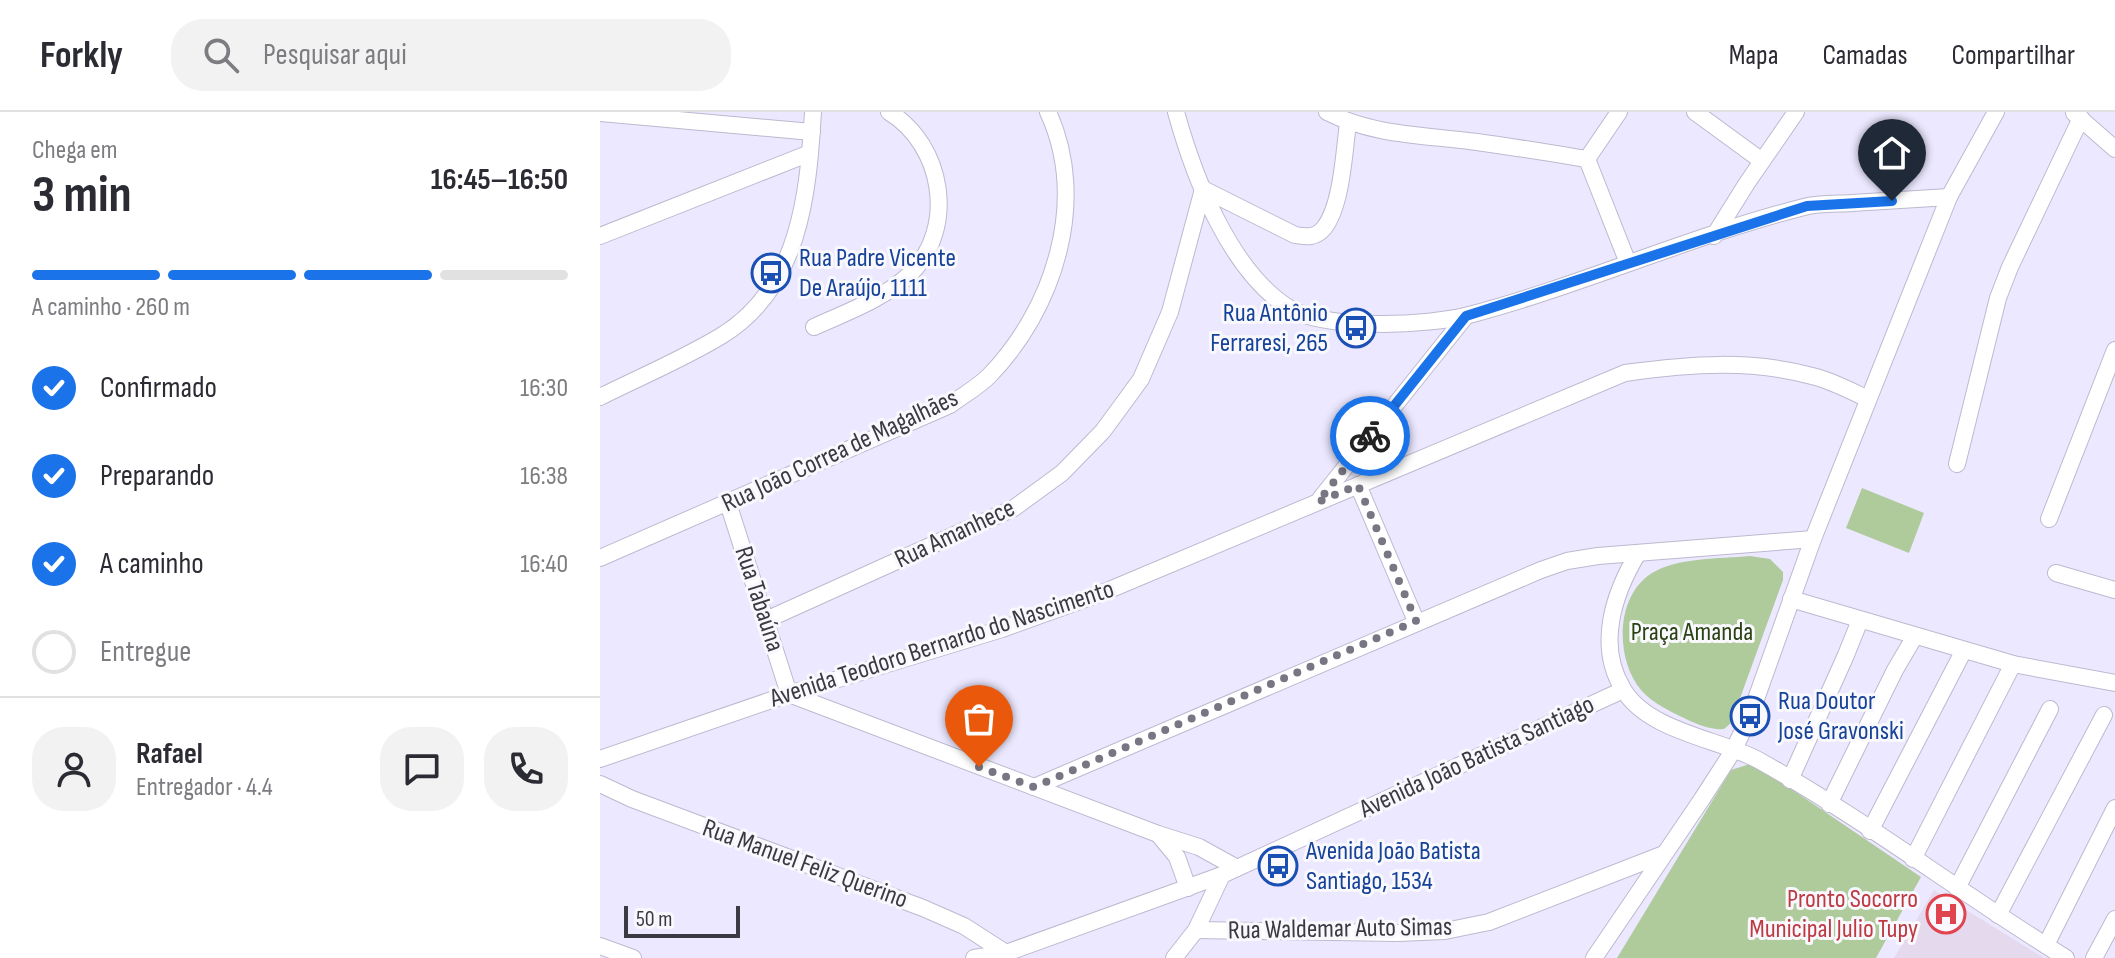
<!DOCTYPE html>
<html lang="pt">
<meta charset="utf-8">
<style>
body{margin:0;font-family:"Sofia Sans Condensed",sans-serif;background:#f2f2f3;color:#2b2b33;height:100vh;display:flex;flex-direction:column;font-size:30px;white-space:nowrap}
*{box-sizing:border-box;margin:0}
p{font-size:26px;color:#7c7c81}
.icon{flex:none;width:44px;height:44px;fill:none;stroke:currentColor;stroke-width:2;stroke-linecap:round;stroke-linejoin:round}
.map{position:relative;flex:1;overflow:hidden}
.side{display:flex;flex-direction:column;background:#fff;width:600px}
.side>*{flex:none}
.scale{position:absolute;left:24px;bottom:20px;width:116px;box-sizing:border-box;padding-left:8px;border:4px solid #3b3942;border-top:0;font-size:22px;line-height:28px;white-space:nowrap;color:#3b3942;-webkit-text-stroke:6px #f9f8fd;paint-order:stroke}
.pin{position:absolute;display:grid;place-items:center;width:68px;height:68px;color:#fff;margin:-82px -34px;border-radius:50% 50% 50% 0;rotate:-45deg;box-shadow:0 0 8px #0007}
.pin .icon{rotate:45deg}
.courier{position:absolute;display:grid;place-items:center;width:80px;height:80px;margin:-40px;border:6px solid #1a73e8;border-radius:50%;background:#fff;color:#222;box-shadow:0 2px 10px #0007}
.headline em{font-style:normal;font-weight:700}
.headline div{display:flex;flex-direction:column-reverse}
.headline{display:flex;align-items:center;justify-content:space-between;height:136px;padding:0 32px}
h1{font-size:52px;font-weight:700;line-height:60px}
.bar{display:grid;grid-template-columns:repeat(4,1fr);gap:12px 8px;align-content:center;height:96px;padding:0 32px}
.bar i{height:10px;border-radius:6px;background:#e1e1e2}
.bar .current{background:#1a73e8}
.bar p{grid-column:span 4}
.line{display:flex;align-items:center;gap:20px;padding:0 32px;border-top:2px solid #e1e1e2}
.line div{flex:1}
.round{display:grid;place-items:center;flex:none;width:84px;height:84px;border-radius:32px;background:#f2f2f3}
ol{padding:0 32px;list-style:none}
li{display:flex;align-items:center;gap:24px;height:88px}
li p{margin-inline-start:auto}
li .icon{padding:8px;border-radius:50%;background:#1a73e8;color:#fff;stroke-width:4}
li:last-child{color:#7c7c81}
li i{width:44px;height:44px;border:4px solid #e1e1e2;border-radius:50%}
header{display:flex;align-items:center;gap:48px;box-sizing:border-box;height:112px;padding:0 40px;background:#fff;border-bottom:2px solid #e1e1e2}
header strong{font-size:38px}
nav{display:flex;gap:44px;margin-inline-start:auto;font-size:28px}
.search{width:560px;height:72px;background:#f2f2f3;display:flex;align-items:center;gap:20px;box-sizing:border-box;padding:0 28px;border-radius:32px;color:#7c7c81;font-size:30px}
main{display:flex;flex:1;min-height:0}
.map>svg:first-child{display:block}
.medical{fill:#e5d9ee}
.green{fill:#afcb9c}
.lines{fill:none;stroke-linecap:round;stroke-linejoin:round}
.minor-casing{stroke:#bdb9cf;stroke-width:18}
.minor{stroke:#fff;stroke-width:16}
.done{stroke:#797684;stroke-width:8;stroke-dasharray:0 14.4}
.route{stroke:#1a73e8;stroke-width:10}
.labels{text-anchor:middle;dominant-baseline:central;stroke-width:6;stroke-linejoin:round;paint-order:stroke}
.transit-label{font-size:26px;fill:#164399;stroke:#f9f8fd;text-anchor:start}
.street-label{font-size:26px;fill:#3b3942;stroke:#f9f8fd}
.park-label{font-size:26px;fill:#2a4214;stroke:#f9f8fd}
.health-label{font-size:26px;fill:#be3a42;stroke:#f9f8fd;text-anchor:end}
</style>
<header>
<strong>Forkly</strong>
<div class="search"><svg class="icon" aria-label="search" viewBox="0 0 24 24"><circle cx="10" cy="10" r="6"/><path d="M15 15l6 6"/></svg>Pesquisar aqui</div>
<nav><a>Mapa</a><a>Camadas</a><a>Compartilhar</a></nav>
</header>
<main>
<section class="side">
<div class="headline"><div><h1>3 min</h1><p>Chega em</p></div><em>16:45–16:50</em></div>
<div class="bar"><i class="current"></i><i class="current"></i><i class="current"></i><i></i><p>A caminho · 260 m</p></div>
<ol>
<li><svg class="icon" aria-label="check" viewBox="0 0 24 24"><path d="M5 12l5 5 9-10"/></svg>Confirmado<p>16:30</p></li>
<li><svg class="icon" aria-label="check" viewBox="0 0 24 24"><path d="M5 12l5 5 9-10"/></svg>Preparando<p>16:38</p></li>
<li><svg class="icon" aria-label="check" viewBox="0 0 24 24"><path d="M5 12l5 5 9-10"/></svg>A caminho<p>16:40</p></li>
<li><i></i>Entregue</li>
</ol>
<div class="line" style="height:144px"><a class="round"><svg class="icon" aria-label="person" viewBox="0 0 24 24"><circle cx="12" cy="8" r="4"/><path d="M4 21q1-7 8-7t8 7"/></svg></a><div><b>Rafael</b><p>Entregador · 4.4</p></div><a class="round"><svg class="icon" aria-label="chat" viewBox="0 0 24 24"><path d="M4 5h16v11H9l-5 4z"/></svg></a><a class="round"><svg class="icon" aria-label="phone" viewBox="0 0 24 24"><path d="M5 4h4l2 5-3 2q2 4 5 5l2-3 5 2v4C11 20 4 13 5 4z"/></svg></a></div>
</section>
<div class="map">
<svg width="1515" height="846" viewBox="0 0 1515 846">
<rect width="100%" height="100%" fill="#ece8ff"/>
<path class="medical" d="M1334,778L1337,780L1444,846H1294Z"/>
<g class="green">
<path d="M1262,376L1324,401L1309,441L1246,416Z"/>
<path d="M1150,444L1170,447L1183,460V468L1131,611L1124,617C1111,618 1099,613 1088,608C1072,600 1053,592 1041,578C1015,547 1015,484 1052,461C1079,445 1119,447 1150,444Z"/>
<path d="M1153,651L1321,765L1276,846H1017L1131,658Z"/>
</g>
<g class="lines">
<g class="minor-casing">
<g id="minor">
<path d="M576,0C594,65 630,159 689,196C726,218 828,214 869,203C982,173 1090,124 1204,95C1219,91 1236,92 1252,91C1284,89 1317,87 1349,85"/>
<path d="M727,0C774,24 826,23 877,30C914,35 950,41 987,47"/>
<path d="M1095,0L1162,49"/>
<path d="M0,1L212,20"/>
<path d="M1474,1L1515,37"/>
<path d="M987,47L1028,151"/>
<path d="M987,47L1019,0"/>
<path d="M0,124L210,41"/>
<path d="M1114,124L1147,71L1196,0"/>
<path d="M214,215C247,200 284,187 311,161C357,115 343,33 289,0"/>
<path d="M0,285C40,265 83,247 121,224C200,176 208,83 213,0"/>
<path d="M1357,352L1398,186L1410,155L1481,6"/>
<path d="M758,373L816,509"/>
<path d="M720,387L866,204"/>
<path d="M128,391L189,582L558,722L599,735L637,756"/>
<path d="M1449,407L1515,238"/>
<path d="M1038,441C1014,481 996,533 1023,577C1048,620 1121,627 1160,649C1266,708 1363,783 1466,846"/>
<path d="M0,446L350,293C362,284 378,275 389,264C454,197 489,89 448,0"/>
<path d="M1456,461L1515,478"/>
<path d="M1191,487L1413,552L1515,571"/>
<path d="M166,508L414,396L462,361L503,319L541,267L570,200L603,77L695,123C706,125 716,126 724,116C742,93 744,40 748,11"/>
<path d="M0,647L189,582L402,517L502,481L1025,261C1090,252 1152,247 1216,265C1234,270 1251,279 1268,287"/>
<path d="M1190,668L1246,543L1260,508"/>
<path d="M0,672L32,687L323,796L364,814L406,841"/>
<path d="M434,675L941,458L967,449L998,444L1213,427"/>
<path d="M1229,692L1295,558L1315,524"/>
<path d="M1270,719L1364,538"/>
<path d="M558,722L577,745L588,776"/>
<path d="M1313,747L1413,552"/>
<path d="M1357,776L1450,597"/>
<path d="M1398,803L1504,603"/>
<path d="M596,818L798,821L845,819L889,810L1064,742"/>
<path d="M1446,833L1515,696"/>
<path d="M0,834L33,846"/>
<path d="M374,846L406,841L622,763L1023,578"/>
<path d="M574,846L596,818L622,763"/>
<path d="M994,846L1102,687L1133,639L1150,604L1213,427L1349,85L1396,0"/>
<path d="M1494,846L1515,807"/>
</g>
</g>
<use href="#minor" class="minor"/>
</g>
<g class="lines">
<path class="done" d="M379,655L434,675L816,509L758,373L718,390L770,324"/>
<path class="route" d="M770,324L866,204L1207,94L1292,89"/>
</g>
<defs>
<g id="bus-ring" transform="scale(2)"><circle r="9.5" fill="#f9f8fd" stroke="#1a4fb4" stroke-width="1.5"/><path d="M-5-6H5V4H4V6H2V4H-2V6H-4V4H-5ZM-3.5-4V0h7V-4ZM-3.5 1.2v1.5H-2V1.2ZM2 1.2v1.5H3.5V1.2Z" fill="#1a4fb4"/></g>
<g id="hospital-ring" transform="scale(2)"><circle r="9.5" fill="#f9f8fd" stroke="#e0444e" stroke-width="1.5"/><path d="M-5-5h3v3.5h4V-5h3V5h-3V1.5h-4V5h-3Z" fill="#e0444e"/></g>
</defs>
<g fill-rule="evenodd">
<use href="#bus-ring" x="171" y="161"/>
<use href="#bus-ring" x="756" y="216"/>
<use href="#bus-ring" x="1150" y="604"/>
<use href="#bus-ring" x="678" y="754"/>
<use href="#hospital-ring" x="1346" y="802"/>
</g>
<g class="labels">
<g class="transit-label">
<text x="199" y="146">Rua Padre Vicente<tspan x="199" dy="30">De Araújo, 1111</tspan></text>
<text x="728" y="201" text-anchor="end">Rua Antônio<tspan x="728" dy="30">Ferraresi, 265</tspan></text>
<text x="1178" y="589">Rua Doutor<tspan x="1178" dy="30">José Gravonski</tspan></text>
<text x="706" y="739">Avenida João Batista<tspan x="706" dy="30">Santiago, 1534</tspan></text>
</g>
<g class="street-label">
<text transform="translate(240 339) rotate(-25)">Rua João Correa de Magalhães</text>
<text transform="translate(355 422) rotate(-25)">Rua Amanhece</text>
<text transform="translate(159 487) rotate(72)">Rua Tabaúna</text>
<text transform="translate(342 532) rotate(-18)">Avenida Teodoro Bernardo do Nascimento</text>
<text transform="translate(877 645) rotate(-25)">Avenida João Batista Santiago</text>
<text transform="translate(205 752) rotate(20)">Rua Manuel Feliz Querino</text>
<text transform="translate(740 817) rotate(-1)">Rua Waldemar Auto Simas</text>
</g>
<g class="park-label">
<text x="1092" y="520">Praça Amanda</text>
</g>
<g class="health-label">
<text x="1318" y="787">Pronto Socorro<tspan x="1318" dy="30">Municipal Julio Tupy</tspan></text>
</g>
</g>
</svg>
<div class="scale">50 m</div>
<div class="pin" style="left:379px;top:655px;background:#ea580c"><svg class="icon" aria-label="bag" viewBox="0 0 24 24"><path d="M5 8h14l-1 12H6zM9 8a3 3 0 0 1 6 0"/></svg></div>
<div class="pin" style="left:1292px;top:89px;background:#1f2937"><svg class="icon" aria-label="home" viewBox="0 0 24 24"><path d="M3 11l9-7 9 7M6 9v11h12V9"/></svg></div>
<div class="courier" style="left:770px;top:324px"><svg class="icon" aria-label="bike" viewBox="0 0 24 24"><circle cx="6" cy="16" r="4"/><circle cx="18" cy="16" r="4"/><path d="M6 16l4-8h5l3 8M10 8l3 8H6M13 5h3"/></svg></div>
</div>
</main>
